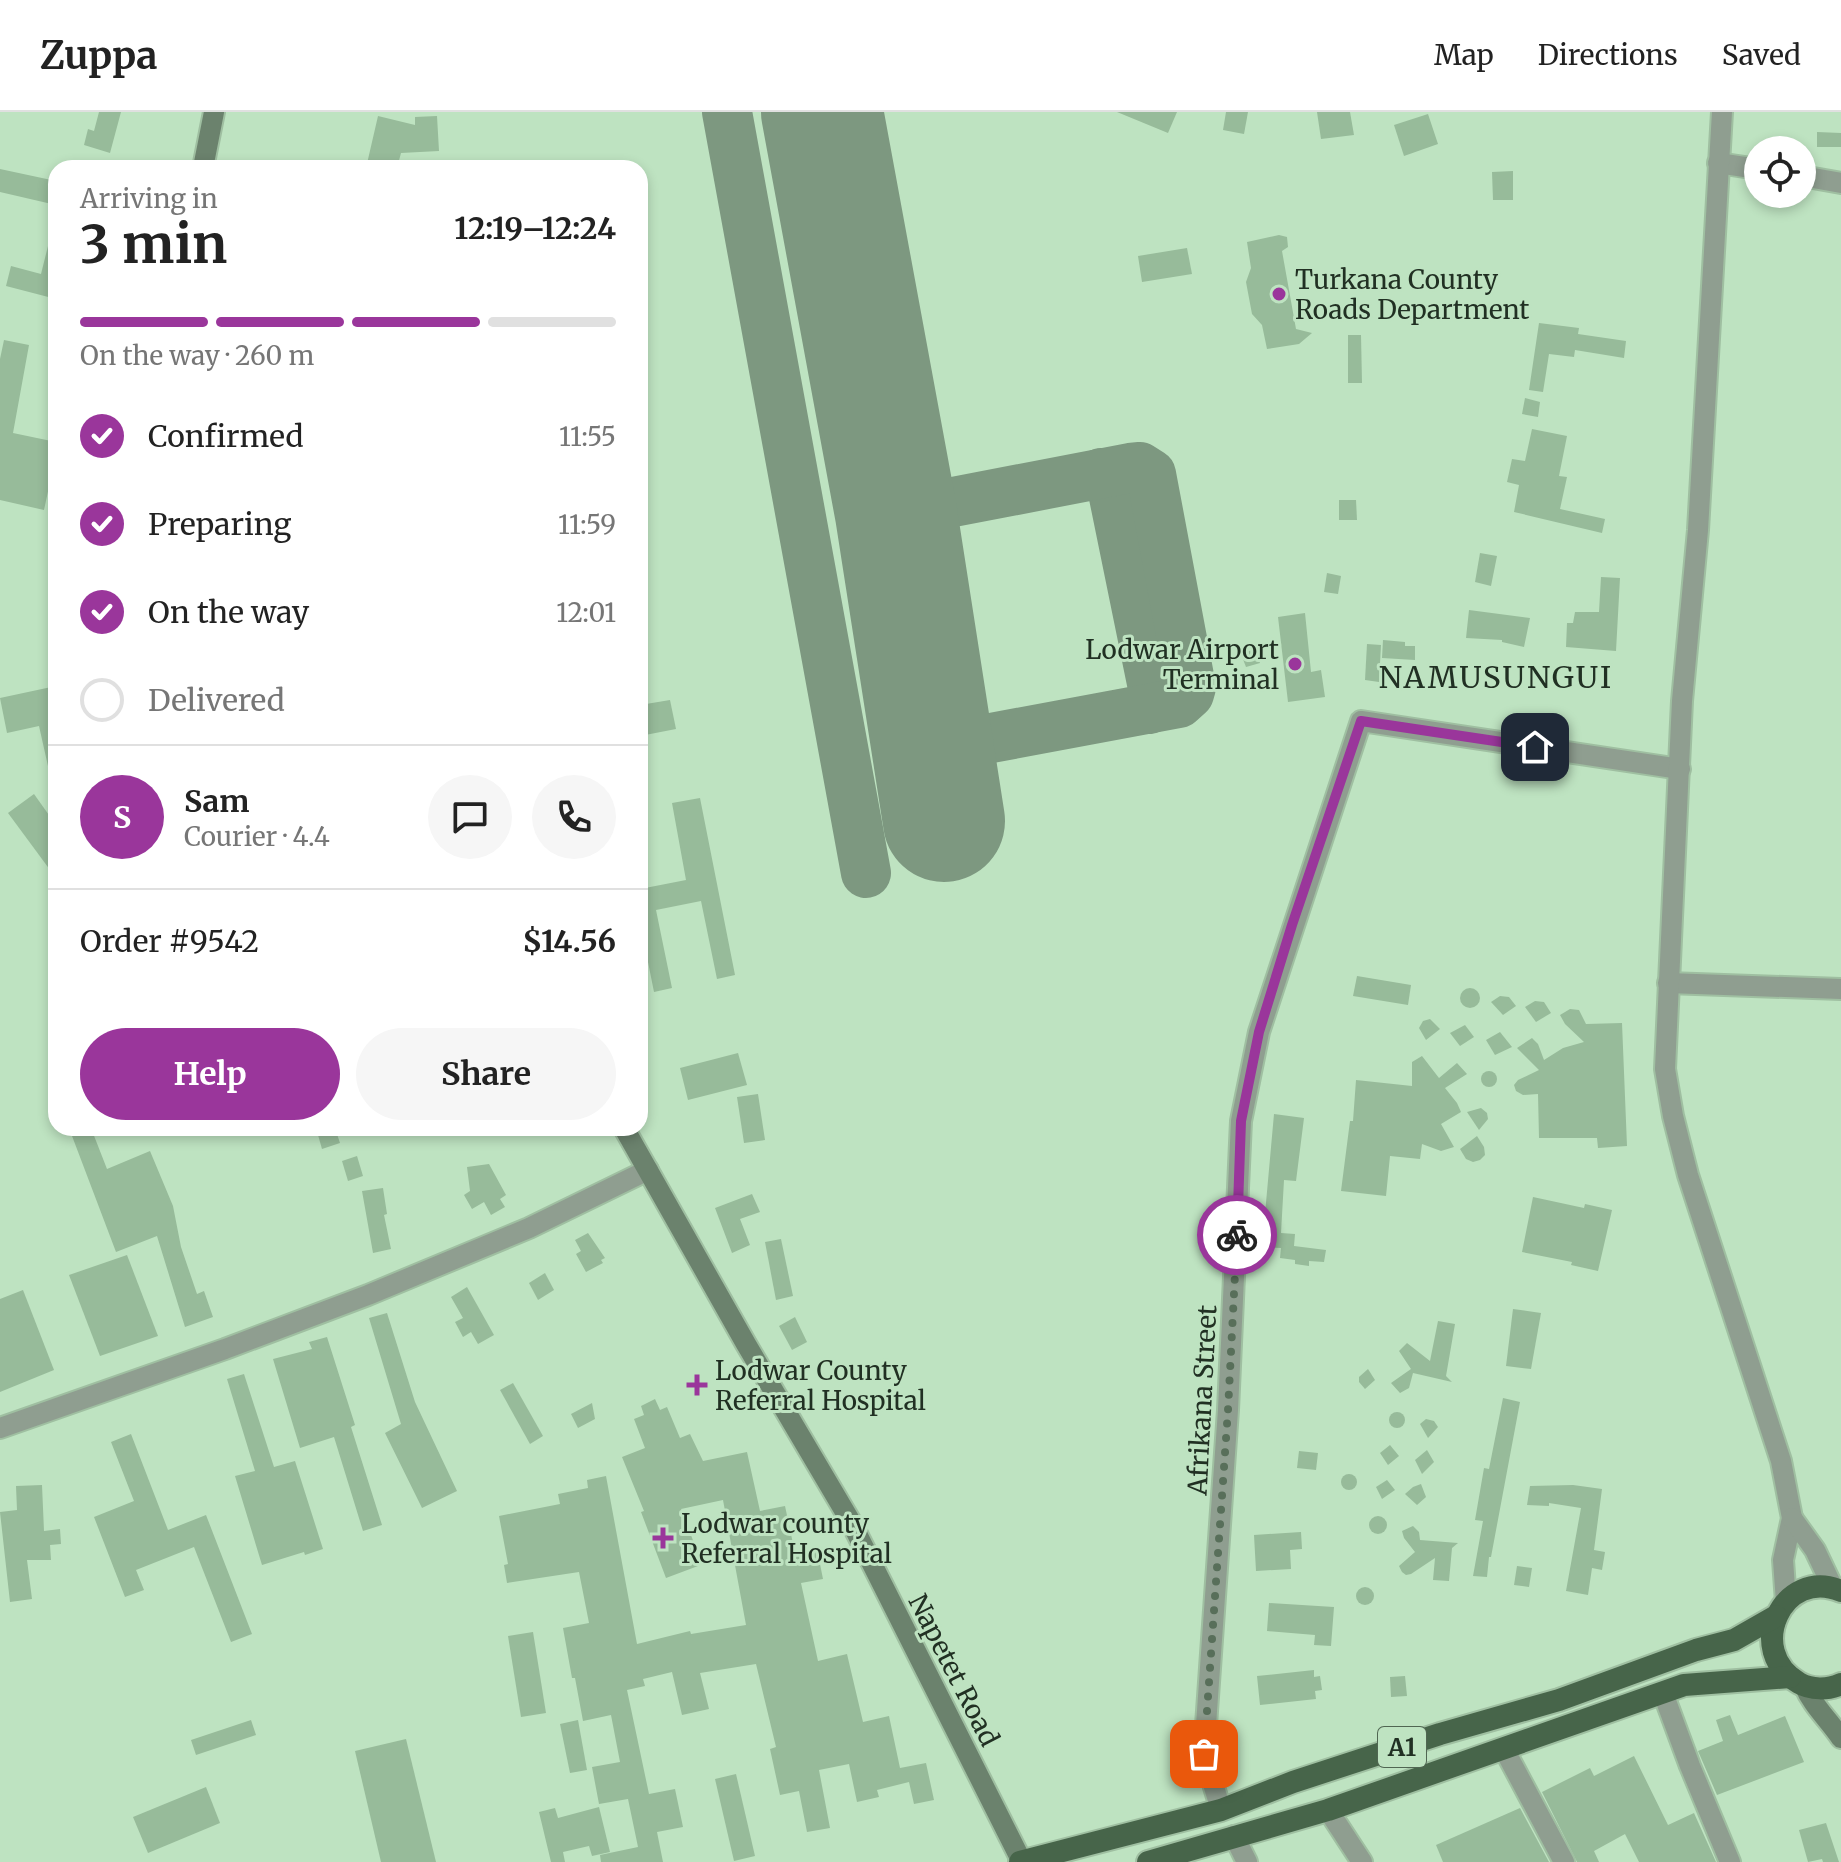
<!DOCTYPE html>
<meta charset="utf-8">
<style>
body{margin:0;font-family:Merriweather,serif;background:#f6f6f6;color:#222;height:100vh;display:flex;flex-direction:column;font-size:30px;white-space:nowrap}
*{box-sizing:border-box;margin:0}
p{font-size:26px;color:#767676}
.icon{flex:none;width:44px;height:44px;fill:none;stroke:currentColor;stroke-width:2;stroke-linecap:round;stroke-linejoin:round}
.map{position:relative;flex:1;overflow:hidden}
.panel{position:absolute;left:48px;top:48px;width:600px;height:976px;display:flex;flex-direction:column;background:#fff;border-radius:24px;box-shadow:0 4px 12px #0003}
.panel>*{flex:none}
.tools{position:absolute;left:1744px;top:24px;display:grid;gap:16px}
.tools a{display:grid;place-items:center;width:72px;height:72px;border-radius:50%;background:#fff;box-shadow:0 4px 12px #0003;font-size:40px}
.pin{position:absolute;display:grid;place-items:center;width:68px;height:68px;color:#fff;margin:-34px;border-radius:16px;box-shadow:0 4px 12px #0006}
.courier{position:absolute;display:grid;place-items:center;width:80px;height:80px;margin:-40px;border:6px solid #9a369b;border-radius:50%;background:#fff;color:#222;box-shadow:0 2px 10px #0007}
.overview em{font-style:normal;font-weight:700}
.overview div{display:flex;flex-direction:column-reverse}
.overview{display:flex;align-items:center;justify-content:space-between;height:136px;padding:0 32px}
h1{font-size:52px;font-weight:700;line-height:60px}
.bar{display:grid;grid-template-columns:repeat(4,1fr);gap:12px 8px;align-content:center;height:96px;padding:0 32px}
.bar i{height:10px;border-radius:6px;background:#e0e0e0}
.bar .current{background:#9a369b}
.bar p{grid-column:span 4}
.line{display:flex;align-items:center;gap:20px;padding:0 32px;border-top:2px solid #e0e0e0}
.line div{flex:1}
.round{display:grid;place-items:center;flex:none;width:84px;height:84px;border-radius:42px;background:#f6f6f6}
ol{padding:0 32px;list-style:none}
li{display:flex;align-items:center;gap:24px;height:88px}
li p{margin-inline-start:auto}
li .icon{padding:8px;border-radius:50%;background:#9a369b;color:#fff;stroke-width:4}
li:last-child{color:#767676}
li i{width:44px;height:44px;border:4px solid #e0e0e0;border-radius:50%}
.primary-button{display:flex;gap:16px;margin-top:auto;padding:16px 32px}
.primary-button a{flex:1;height:92px;border-radius:48px;background:#9a369b;color:#fff;font-size:32px;font-weight:700;line-height:92px;text-align:center}
.primary-button a+a{background:#f6f6f6;color:#222}
header{display:flex;align-items:center;gap:48px;box-sizing:border-box;height:112px;padding:0 40px;background:#fff;border-bottom:2px solid #e0e0e0}
header strong{font-size:38px}
nav{display:flex;gap:44px;margin-inline-start:auto;font-size:28px}
.map>svg:first-child{display:block}
.lines{fill:none;stroke-linecap:round;stroke-linejoin:round}
.taxiway{stroke:#7d9880;stroke-width:50}
.runway{stroke:#7d9880;stroke-width:122}
.building{fill:#97bb9a}
.minor-casing{stroke:#9fbfa1;stroke-width:24}
.tertiary-casing{stroke:#9fbfa1;stroke-width:24}
.secondary-casing{stroke:#9fbfa1;stroke-width:24}
.trunk-casing{stroke:#9fbfa1;stroke-width:26}
.minor{stroke:#8f9e90;stroke-width:20}
.tertiary{stroke:#8f9e90;stroke-width:20}
.secondary{stroke:#6b826d;stroke-width:20}
.trunk{stroke:#47654a;stroke-width:22}
.done{stroke:#586f5a;stroke-width:8;stroke-dasharray:0 14.4}
.route{stroke:#9a369b;stroke-width:10}
.poi-dot{fill:#9a369b;stroke:#bee3c1;stroke-width:3}
.labels{text-anchor:middle;dominant-baseline:central;stroke-width:6;stroke-linejoin:round;paint-order:stroke}
.shield{fill:#bee3c1;stroke:#506652;stroke-width:2}
.shield-label{font-size:24px;font-weight:bold;fill:#213023}
.poi-label{font-size:26px;fill:#213023;stroke:#bee3c1;text-anchor:start}
.street-label{font-size:26px;fill:#213023;stroke:#bee3c1}
.quarter-label{font-size:30px;letter-spacing:2px;fill:#213023;stroke:#bee3c1}
</style>
<header>
<strong>Zuppa</strong>
<nav><a>Map</a><a>Directions</a><a>Saved</a></nav>
</header>
<div class="map">
<svg width="1841" height="1750" viewBox="0 0 1841 1750">
<rect width="100%" height="100%" fill="#bee3c1"/>
<g class="lines">
<g class="taxiway">
<path d="M727,0L866,761"/>
<path d="M1101,361L1112,375L1154,581L1149,597"/>
<path d="M896,401L1130,356L1140,355L1151,362L1191,575L1189,582L1179,591L932,637"/>
</g>
<path class="runway" d="M822,0L896,401L944,709"/>
</g>
<g class="building">
<path d="M99,0H121L110,41L84,33L88,17L94,19Z"/>
<path d="M1117,0H1177L1168,21Z"/>
<path d="M1226,0H1248L1244,22L1223,18Z"/>
<path d="M1317,0H1350L1354,23L1321,27Z"/>
<path d="M1428,2L1438,32L1404,44L1394,13Z"/>
<path d="M378,4L415,13V5L437,4L439,39L401,41L397,56H366Z"/>
<path d="M1817,20L1841,21V35H1817Z"/>
<path d="M0,57L56,69V93L0,80Z"/>
<path d="M1513,59V88H1493L1492,60Z"/>
<path d="M51,122L56,123V187L6,174L11,154L41,162Z"/>
<path d="M1279,123L1287,125L1288,135L1282,139L1296,217L1312,221L1299,232L1267,237L1262,213L1252,202L1246,170L1251,156L1247,130Z"/>
<path d="M1187,136L1192,162L1142,170L1138,144Z"/>
<path d="M1539,211L1579,216L1578,222L1626,229L1624,246L1575,238L1574,245L1549,242L1543,280L1529,278Z"/>
<path d="M1348,223H1361L1362,271H1348Z"/>
<path d="M4,228L29,233L13,321L56,330V342L44,398L0,388V247Z"/>
<path d="M1525,286L1540,290L1538,305L1522,302Z"/>
<path d="M1532,317L1567,324L1559,364L1567,365L1560,397L1605,407L1602,421L1514,400L1519,373L1507,370L1512,347L1525,349Z"/>
<path d="M1339,388H1356L1357,408H1339Z"/>
<path d="M1480,441L1497,444L1491,474L1475,470Z"/>
<path d="M1327,461L1341,464L1338,482L1324,480Z"/>
<path d="M1601,465L1620,466L1616,539L1566,535L1567,511H1573L1575,500H1599Z"/>
<path d="M1469,498L1530,506L1524,535L1502,530V528L1466,526Z"/>
<path d="M1305,501L1311,560L1321,558L1325,585L1288,590L1278,505Z"/>
<path d="M1383,528L1405,530V534H1415V548L1382,546Z"/>
<path d="M1367,532L1381,533L1379,570L1365,568Z"/>
<path d="M1255,537L1260,551L1246,555L1241,542Z"/>
<path d="M56,574V662L50,663L39,614L7,621L0,586Z"/>
<path d="M670,588L676,617L640,624V593Z"/>
<path d="M34,682L56,713V766L8,701Z"/>
<path d="M700,686L735,863L717,867L701,789L656,798L672,876L654,880L640,810V777L686,768L672,691Z"/>
<path d="M1357,864L1411,873L1408,893L1353,884Z"/>
<circle cx="1470" cy="886" r="10"/>
<path d="M1500,884L1509,885L1516,894L1503,903L1491,890Z"/>
<path d="M1535,889L1544,890L1551,901L1536,910L1525,895Z"/>
<path d="M1570,897L1579,898L1586,912L1622,911L1627,1034L1598,1036L1597,1026H1539L1538,982L1523,983L1516,979L1514,973L1518,968L1539,958L1517,936L1532,926L1538,932L1544,948L1563,936L1584,930L1565,912L1560,903Z"/>
<path d="M1430,907L1440,917L1426,928L1419,916L1423,909Z"/>
<path d="M1465,913L1474,925L1460,934L1450,921Z"/>
<path d="M1500,920L1512,935L1495,943L1486,928Z"/>
<path d="M738,941L747,973L688,988L680,956Z"/>
<path d="M1422,944L1439,966L1457,951L1467,962L1445,976L1457,991L1461,1000L1441,1012L1454,1035L1441,1039L1422,1032L1420,1047L1390,1044L1386,1084L1341,1079L1350,1009H1353L1356,968L1412,974V950Z"/>
<circle cx="1489" cy="967" r="8"/>
<path d="M758,982L765,1028L744,1031L737,985Z"/>
<path d="M1481,996L1487,1001L1488,1007L1479,1018L1467,1000Z"/>
<path d="M1274,1002L1304,1006L1296,1069L1284,1068L1281,1121L1295,1122L1294,1134L1326,1138L1324,1150L1309,1149V1154L1295,1152V1148L1280,1146L1281,1136L1262,1135Z"/>
<path d="M69,1016H91L107,1057L150,1039L173,1094L181,1135L197,1182L204,1179L213,1205L185,1215L157,1124L116,1140Z"/>
<path d="M316,1016H335L340,1031L322,1037Z"/>
<path d="M1477,1024L1484,1035L1485,1043L1480,1048L1473,1050L1466,1047L1460,1037Z"/>
<path d="M357,1044L363,1064L348,1069L342,1049Z"/>
<path d="M489,1052L506,1083L500,1087L505,1095L491,1103L484,1090L472,1097L464,1083L470,1079L467,1055Z"/>
<path d="M383,1076L387,1102L384,1103L391,1137L373,1141L362,1079Z"/>
<path d="M752,1082L760,1100L740,1107L750,1133L732,1141L715,1096Z"/>
<path d="M1533,1085L1584,1096L1585,1092L1612,1098L1598,1159L1571,1153L1572,1150L1522,1140Z"/>
<path d="M588,1121L605,1146L601,1148L603,1151L586,1160L576,1142L581,1139L575,1128Z"/>
<path d="M781,1127L793,1184L776,1188L765,1130Z"/>
<path d="M127,1143L158,1224L100,1244L69,1163Z"/>
<path d="M545,1161L554,1178L538,1188L529,1171Z"/>
<path d="M467,1175L494,1223L478,1232L471,1220L463,1225L455,1210L463,1206L451,1185Z"/>
<path d="M23,1178L54,1258L0,1280V1187Z"/>
<path d="M1513,1197L1541,1201L1531,1257L1506,1254Z"/>
<path d="M387,1201L415,1290L457,1379L422,1396L385,1321L401,1312L369,1206Z"/>
<path d="M795,1205L807,1230L792,1238L779,1214Z"/>
<path d="M1438,1209L1455,1212L1446,1264L1452,1270L1413,1261L1409,1276L1400,1281L1391,1271L1411,1257L1399,1239L1407,1231L1430,1249Z"/>
<path d="M327,1225L355,1313L351,1315L382,1413L363,1419L334,1325L300,1336L273,1247L312,1237L309,1230Z"/>
<path d="M1368,1257L1375,1268L1365,1277L1359,1270V1265Z"/>
<path d="M244,1262L274,1355L295,1349L323,1437L305,1443L304,1440L262,1453L235,1364L255,1359L227,1267Z"/>
<path d="M513,1271L543,1324L530,1332L500,1278Z"/>
<path d="M1503,1286L1520,1290L1491,1445H1489L1487,1465L1473,1464L1483,1409L1475,1408L1484,1356L1489,1357Z"/>
<path d="M655,1287L660,1298L667,1295L680,1326L690,1322L703,1349L747,1340L760,1399L785,1394L795,1441L817,1437L823,1467L801,1471L818,1549L847,1542L863,1610L889,1604L900,1656L926,1651L934,1688L914,1692L909,1670L877,1678L879,1685L857,1690L849,1652L819,1658L830,1716L807,1720L799,1679L780,1683L770,1637L776,1635L756,1552L700,1561L709,1597L682,1603L672,1560L643,1567L645,1574L627,1578L649,1682L675,1677L683,1715L657,1720L663,1750H601L600,1743L638,1735L628,1687L599,1692L592,1655L620,1650L611,1603L583,1609L575,1566H572L563,1516L589,1511L579,1460L507,1471L504,1453L508,1452L499,1404L560,1392L558,1382L588,1376L587,1368L606,1364L637,1532L690,1519L691,1522L746,1513L723,1388L681,1397L694,1431L689,1432L698,1454L666,1466L641,1400L644,1399L622,1345L645,1336L634,1307L644,1303L641,1294Z"/>
<path d="M592,1291L595,1307L578,1316L571,1302Z"/>
<circle cx="1397" cy="1308" r="8"/>
<path d="M1426,1307L1434,1309L1438,1315L1428,1326L1420,1312Z"/>
<path d="M131,1322L168,1418L206,1403L252,1522L231,1530L194,1435L136,1458L144,1478L125,1485L94,1405L134,1389L111,1330Z"/>
<path d="M1390,1333L1399,1344L1388,1353L1380,1341Z"/>
<path d="M1427,1338L1434,1350L1422,1362L1415,1348Z"/>
<path d="M1299,1339L1318,1341L1316,1358L1297,1356Z"/>
<circle cx="1349" cy="1370" r="8"/>
<path d="M1387,1368L1395,1378L1382,1387L1376,1375Z"/>
<path d="M1421,1372L1426,1385L1417,1393L1405,1382L1413,1375Z"/>
<path d="M42,1373L44,1419L60,1417L61,1432L50,1433L51,1448H27L32,1487L10,1490L0,1400L17,1398L16,1374Z"/>
<path d="M1573,1373L1602,1377L1594,1438L1605,1440L1602,1458L1592,1456L1588,1483L1566,1479L1581,1396L1549,1391V1394L1527,1393L1530,1374Z"/>
<circle cx="1378" cy="1413" r="9"/>
<path d="M1413,1414L1419,1420L1420,1428L1458,1431L1452,1436L1449,1469L1433,1468L1435,1446L1411,1462L1406,1463L1402,1460L1399,1454L1415,1440L1404,1426L1402,1419Z"/>
<path d="M1301,1420L1302,1437L1290,1438L1291,1457L1256,1459L1254,1423Z"/>
<path d="M1517,1454L1532,1456L1529,1475L1514,1473Z"/>
<circle cx="1365" cy="1484" r="9"/>
<path d="M1269,1491L1334,1495L1331,1534L1314,1533L1315,1523L1267,1519Z"/>
<path d="M533,1520L546,1601L521,1605L508,1524Z"/>
<path d="M1314,1558V1565L1320,1564L1322,1578L1315,1579L1316,1587L1260,1593L1257,1564Z"/>
<path d="M1405,1564L1407,1584L1391,1585L1390,1565Z"/>
<path d="M1730,1603L1738,1623L1785,1604L1804,1650L1717,1683L1698,1639L1723,1629L1716,1608Z"/>
<path d="M251,1608L256,1623L196,1643L191,1628Z"/>
<path d="M578,1608L587,1658L570,1661L560,1612Z"/>
<path d="M406,1627L436,1750H381L355,1639Z"/>
<path d="M1634,1644L1668,1713L1694,1701L1716,1750H1639L1625,1722L1594,1739L1599,1750H1577L1542,1680L1590,1656L1594,1664Z"/>
<path d="M736,1662L755,1744L734,1749L715,1667Z"/>
<path d="M206,1675L220,1711L148,1741L133,1705Z"/>
<path d="M599,1695L610,1740L592,1744L589,1734L563,1740L565,1750H551L539,1700L555,1696L558,1706Z"/>
<path d="M1520,1696L1549,1750H1443L1436,1733Z"/>
<path d="M1826,1711L1839,1750H1823L1822,1747L1808,1750L1799,1718Z"/>
</g>
<g class="lines">
<g class="minor-casing">
<g id="minor">
<path d="M1718,51L1758,57"/>
<path d="M1802,64L1841,71"/>
<path d="M1668,871L1841,877"/>
<path d="M0,1316L225,1237L368,1183L529,1116L648,1058"/>
<path d="M1663,1581L1690,1654L1730,1750"/>
<path d="M1504,1637L1564,1750"/>
<path d="M1221,1698L1204,1642L1228,1298L1241,1009L1259,920L1361,609L1680,657"/>
<path d="M1328,1698L1362,1750"/>
<path d="M1234,1724L1247,1750"/>
</g>
</g>
<g class="tertiary-casing">
<g id="tertiary">
<path d="M1722,0L1698,418L1682,589L1665,957L1673,1004L1688,1063L1781,1349L1792,1406L1783,1448L1786,1490"/>
<path d="M1792,1406L1815,1438L1833,1476"/>
</g>
</g>
<g class="secondary-casing">
<g id="secondary">
<path d="M203,56L214,0"/>
<path d="M624,1016L746,1232L851,1410L1022,1750"/>
<path d="M1804,1573C1812,1593 1828,1607 1841,1626"/>
</g>
</g>
<g class="trunk-casing">
<g id="trunk">
<path d="M1841,1479C1783,1454 1743,1539 1799,1571C1811,1578 1828,1578 1841,1572"/>
<path d="M1020,1750L1221,1698L1293,1670L1440,1622L1559,1588L1696,1538L1734,1528L1776,1504"/>
<path d="M1148,1750L1328,1698L1684,1573L1790,1565"/>
</g>
</g>
<use href="#minor" class="minor"/>
<use href="#tertiary" class="tertiary"/>
<use href="#secondary" class="secondary"/>
<use href="#trunk" class="trunk"/>
</g>
<g class="lines">
<path class="done" d="M1204,1642L1228,1298L1237,1123"/>
<path class="route" d="M1237,1123L1241,1009L1259,920L1292,813L1361,609L1535,635"/>
</g>
<g class="poi-dot">
<circle cx="1279" cy="182" r="8"/>
<circle cx="1295" cy="552" r="8"/>
<path d="M693 1261h8v8h8v8h-8v8h-8v-8h-8v-8h8z"/>
<path d="M659 1414h8v8h8v8h-8v8h-8v-8h-8v-8h8z"/>
</g>
<g class="labels">
<rect class="shield" x="1378" y="1615" width="48" height="40" rx="6"/>
<g class="shield-label">
<text x="1402" y="1635">A1</text>
</g>
<g class="poi-label">
<text x="1295" y="167">Turkana County<tspan x="1295" dy="30">Roads Department</tspan></text>
<text x="1279" y="537" text-anchor="end">Lodwar Airport<tspan x="1279" dy="30">Terminal</tspan></text>
<text x="715" y="1258">Lodwar County<tspan x="715" dy="30">Referral Hospital</tspan></text>
<text x="681" y="1411">Lodwar county<tspan x="681" dy="30">Referral Hospital</tspan></text>
</g>
<g class="street-label">
<text transform="translate(1202 1288) rotate(-87)">Afrikana Street</text>
<text transform="translate(954 1558) rotate(63)">Napetet Road</text>
</g>
<g class="quarter-label">
<text x="1496" y="565">NAMUSUNGUI</text>
</g>
</g>
</svg>
<div class="tools">
<a><svg class="icon" aria-label="locate" viewBox="0 0 24 24"><circle cx="12" cy="12" r="6"/><path d="M12 2v4M12 18v4M2 12h4M18 12h4"/></svg></a>
</div>
<div class="pin" style="left:1204px;top:1642px;background:#ea580c"><svg class="icon" aria-label="bag" viewBox="0 0 24 24"><path d="M5 8h14l-1 12H6zM9 8a3 3 0 0 1 6 0"/></svg></div>
<div class="pin" style="left:1535px;top:635px;background:#1f2937"><svg class="icon" aria-label="home" viewBox="0 0 24 24"><path d="M3 11l9-7 9 7M6 9v11h12V9"/></svg></div>
<div class="courier" style="left:1237px;top:1123px"><svg class="icon" aria-label="bike" viewBox="0 0 24 24"><circle cx="6" cy="16" r="4"/><circle cx="18" cy="16" r="4"/><path d="M6 16l4-8h5l3 8M10 8l3 8H6M13 5h3"/></svg></div>
<section class="panel">
<div class="overview"><div><h1>3 min</h1><p>Arriving in</p></div><em>12:19–12:24</em></div>
<div class="bar"><i class="current"></i><i class="current"></i><i class="current"></i><i></i><p>On the way · 260 m</p></div>
<ol>
<li><svg class="icon" aria-label="check" viewBox="0 0 24 24"><path d="M5 12l5 5 9-10"/></svg>Confirmed<p>11:55</p></li>
<li><svg class="icon" aria-label="check" viewBox="0 0 24 24"><path d="M5 12l5 5 9-10"/></svg>Preparing<p>11:59</p></li>
<li><svg class="icon" aria-label="check" viewBox="0 0 24 24"><path d="M5 12l5 5 9-10"/></svg>On the way<p>12:01</p></li>
<li><i></i>Delivered</li>
</ol>
<div class="line" style="height:144px"><b class="round" style="background:#9a369b;color:#fff">S</b><div><b>Sam</b><p>Courier · 4.4</p></div><a class="round"><svg class="icon" aria-label="chat" viewBox="0 0 24 24"><path d="M4 5h16v11H9l-5 4z"/></svg></a><a class="round"><svg class="icon" aria-label="phone" viewBox="0 0 24 24"><path d="M5 4h4l2 5-3 2q2 4 5 5l2-3 5 2v4C11 20 4 13 5 4z"/></svg></a></div>
<div class="line" style="height:104px"><div>Order #9542</div><b>$14.56</b></div>
<div class="primary-button"><a>Help</a><a>Share</a></div>
</section>
</div>
